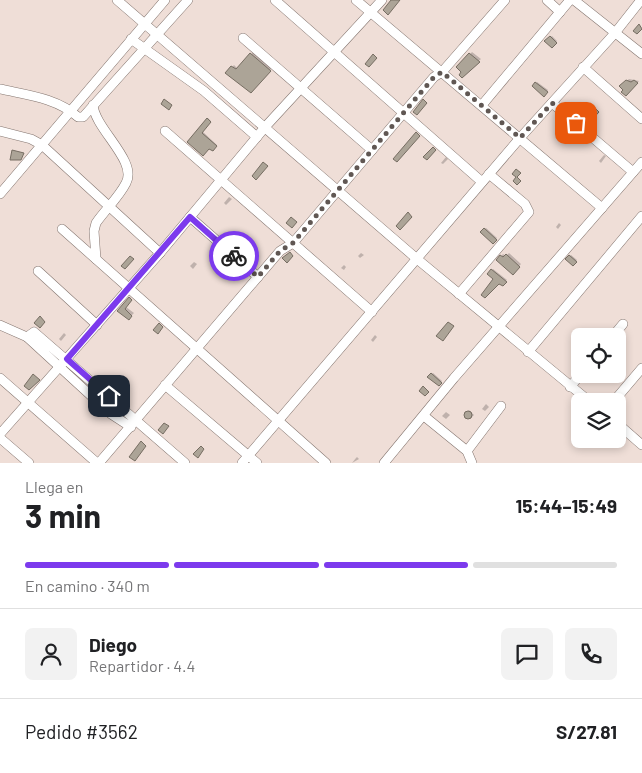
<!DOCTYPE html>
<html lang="es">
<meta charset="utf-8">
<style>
body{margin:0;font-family:Barlow,sans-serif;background:#f2f2f2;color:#202124;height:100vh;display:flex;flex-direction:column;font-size:19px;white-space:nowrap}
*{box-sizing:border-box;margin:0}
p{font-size:16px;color:#757577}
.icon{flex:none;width:28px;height:28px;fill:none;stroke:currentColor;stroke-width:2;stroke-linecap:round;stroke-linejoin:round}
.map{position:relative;height:463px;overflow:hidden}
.side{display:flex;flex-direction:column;background:#fff;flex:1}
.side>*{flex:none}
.fabs{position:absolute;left:571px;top:328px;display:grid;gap:10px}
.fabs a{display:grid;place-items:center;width:55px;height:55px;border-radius:8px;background:#fff;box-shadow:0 2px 8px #0003;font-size:25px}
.pin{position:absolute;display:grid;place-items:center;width:42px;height:42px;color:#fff;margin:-21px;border-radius:10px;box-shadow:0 2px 8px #0006}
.courier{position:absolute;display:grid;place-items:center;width:50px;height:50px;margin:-25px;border:4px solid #7c3aed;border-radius:50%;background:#fff;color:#222;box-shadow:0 1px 6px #0007}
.headline em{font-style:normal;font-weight:700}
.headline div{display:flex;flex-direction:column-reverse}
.headline{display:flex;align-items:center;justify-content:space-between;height:85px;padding:0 25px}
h1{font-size:32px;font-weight:700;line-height:38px}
.bar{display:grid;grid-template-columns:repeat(4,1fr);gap:8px 5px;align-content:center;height:60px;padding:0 25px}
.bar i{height:6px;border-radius:4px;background:#e0e0e0}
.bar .current{background:#7c3aed}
.bar p{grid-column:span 4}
.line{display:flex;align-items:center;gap:12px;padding:0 25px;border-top:1px solid #e0e0e0}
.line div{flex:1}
.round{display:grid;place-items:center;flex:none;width:52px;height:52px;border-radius:8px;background:#f2f2f2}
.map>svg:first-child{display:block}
.shadow{fill:#0003}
.building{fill:#aca497;stroke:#766d62}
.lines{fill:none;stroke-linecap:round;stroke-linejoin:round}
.minor-casing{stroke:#84756f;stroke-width:10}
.minor{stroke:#fff;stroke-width:9}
.done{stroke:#605753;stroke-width:5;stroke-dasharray:0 9}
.route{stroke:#7c3aed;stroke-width:6}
</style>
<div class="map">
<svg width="642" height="463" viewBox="0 0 642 463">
<rect width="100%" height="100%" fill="#efded7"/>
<g class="shadow">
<path d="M552,36L557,41L552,47L546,41Z"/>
<path d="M253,52L272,68L251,91L227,73L234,65L238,69Z"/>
<path d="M472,52L481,59L462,76L463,72L458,67Z"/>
<path d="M629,79L639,81L626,95L621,86Z"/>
<path d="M537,82L548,90L544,95L533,86Z"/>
<path d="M208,118L211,121L202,131L217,145L211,149L189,142Z"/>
<path d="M559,130L561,132L558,135L556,133Z"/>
<path d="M604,155L606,156L601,163L599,161Z"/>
<path d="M446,157L448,159L443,164L441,163Z"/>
<path d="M229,197L232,199L226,205L224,203Z"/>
<path d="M559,223L561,225L558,229L556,227Z"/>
<path d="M486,228L497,238L493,242L481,232Z"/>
<path d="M246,240L249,243L245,247L242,245Z"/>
<path d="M361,253L364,255L360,258L358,256Z"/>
<path d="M509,253L521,264L513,273L498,260L503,254L506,256Z"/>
<path d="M571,255L577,260L573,265L567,259Z"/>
<path d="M194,262L197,264L193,269L190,266Z"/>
<path d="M344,265L346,267L344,270L341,268Z"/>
<path d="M493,269L507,280L502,283L489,274Z"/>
<path d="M132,296L126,307L134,313L129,318L119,310Z"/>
<path d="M64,333L66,335L61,341L59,339Z"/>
<path d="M375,335L377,337L373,342L371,340Z"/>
<path d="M433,373L442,381L439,385L429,377Z"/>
<path d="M486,404L489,407L485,411L482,409Z"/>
<path d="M469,410L474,415L470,419L465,415Z"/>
<path d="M446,412L450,415L446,419L442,416Z"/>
<path d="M357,457L359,459L352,463L356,458Z"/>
</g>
<g class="building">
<path d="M391,0H400L388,15L383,10Z"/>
<path d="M639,24L642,29L637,34L633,31Z"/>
<path d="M550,36L557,43L552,48L544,41Z"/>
<path d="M250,53L271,71L251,93L225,73L231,66L236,69Z"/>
<path d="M469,53L480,62L462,78L459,75L461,72L456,67Z"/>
<path d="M373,54L377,58L369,67L365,64Z"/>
<path d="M626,80L631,82L634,80L638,83L626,96L621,92L623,90L619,86Z"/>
<path d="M535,82L548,92L544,97L532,86Z"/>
<path d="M164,99L172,105L169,110L161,104Z"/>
<path d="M423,99L427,103L417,115L413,112Z"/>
<path d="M594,107L599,112L587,125L582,120Z"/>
<path d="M207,118L211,122L202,133L217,146L213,151L209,149L203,156L187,142Z"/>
<path d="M416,132L420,136L397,162L393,159Z"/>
<path d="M433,147L436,150L427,160L423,157Z"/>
<path d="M12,150L24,153L21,160H10Z"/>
<path d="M263,162L268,166L256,180L252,176Z"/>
<path d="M516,169L521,173L517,177L521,181L517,185L513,181L516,177L512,174Z"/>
<path d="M408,212L412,217L400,230L396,226Z"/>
<path d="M291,217L297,222L292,228L286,223Z"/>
<path d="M484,228L497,240L493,244L480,232Z"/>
<path d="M290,252L293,256L287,263L282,258Z"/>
<path d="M506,254L520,267L513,275L496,260L500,255L503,257Z"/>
<path d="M569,255L577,262L573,266L565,259Z"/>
<path d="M130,256L134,259L125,269L121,266Z"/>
<path d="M491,269L507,282L503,286L499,284L485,298L481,295L493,279L487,274Z"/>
<path d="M129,297L132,300L125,309L132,316L129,320L117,311Z"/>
<path d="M40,316L45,322L40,328L34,323Z"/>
<path d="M448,322L454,326L443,341L436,336Z"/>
<path d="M159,323L163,327L158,334L153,330Z"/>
<path d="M431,373L442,383L439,386L427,377Z"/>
<path d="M33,374L40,380L29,390L24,386Z"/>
<path d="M423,386L429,392L425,396L419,391Z"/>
<circle cx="468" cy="415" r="4"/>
<path d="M164,423L169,426L163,434L158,430Z"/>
<path d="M141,441L146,446L135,461L129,457Z"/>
<path d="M201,446L204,449L198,458L193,454Z"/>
</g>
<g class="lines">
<g class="minor-casing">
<g id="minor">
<path d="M117,0L417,259L589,401"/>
<path d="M275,0L482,182"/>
<path d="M356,0L602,208"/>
<path d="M547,0L560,12"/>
<path d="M574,0L642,54"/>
<path d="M243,38L372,150"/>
<path d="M131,39L204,91L257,137"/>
<path d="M583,67L642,119"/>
<path d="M0,89C27,95 57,98 78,117H83L188,0"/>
<path d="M552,103L633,172"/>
<path d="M93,105C95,129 138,161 126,183C119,197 105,210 96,223L94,231L96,259"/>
<path d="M482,105L570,0"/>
<path d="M0,131L31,139L42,145L160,253"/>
<path d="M165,131L372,312"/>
<path d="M0,194L165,0"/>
<path d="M190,217L258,277"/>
<path d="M62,229L326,463"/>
<path d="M38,271L97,325"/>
<path d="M459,294L529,212L525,204L489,174"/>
<path d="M0,325L27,337"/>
<path d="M613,336L623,324"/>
<path d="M528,352L642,216"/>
<path d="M0,378L97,463"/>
<path d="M165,385L257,463"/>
<path d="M570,387L581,374"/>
<path d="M614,401L642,368"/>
<path d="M424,416L467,451L472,463"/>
<path d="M618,424L642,445"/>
<path d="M131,427L111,414L27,337L34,332L185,463"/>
<path d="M0,434L160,253L266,126L382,0"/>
<path d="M0,438L29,463"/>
<path d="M467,451L501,406"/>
<path d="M99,463L280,251L293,243L434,77L442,72L505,0"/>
<path d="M242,463L520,138L615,33L641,0"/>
<path d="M384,463L454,378L642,162"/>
</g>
</g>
<use href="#minor" class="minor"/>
</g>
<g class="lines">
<path class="done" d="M234,256L258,277L280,251L293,243L434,77L442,72L520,138L552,103L576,123"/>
<path class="route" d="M109,396L67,359L190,217L234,256"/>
</g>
</svg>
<div class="fabs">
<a><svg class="icon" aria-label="locate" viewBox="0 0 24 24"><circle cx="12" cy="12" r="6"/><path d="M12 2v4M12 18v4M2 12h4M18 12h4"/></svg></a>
<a><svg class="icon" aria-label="layers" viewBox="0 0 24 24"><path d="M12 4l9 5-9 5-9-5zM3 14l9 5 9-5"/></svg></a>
</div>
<div class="pin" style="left:576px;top:123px;background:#ea580c"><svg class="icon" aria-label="bag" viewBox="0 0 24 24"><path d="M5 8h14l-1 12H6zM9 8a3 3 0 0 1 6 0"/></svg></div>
<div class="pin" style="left:109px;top:396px;background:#1f2937"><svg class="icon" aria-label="home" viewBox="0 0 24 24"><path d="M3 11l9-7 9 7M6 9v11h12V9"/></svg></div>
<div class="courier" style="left:234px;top:256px"><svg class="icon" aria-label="bike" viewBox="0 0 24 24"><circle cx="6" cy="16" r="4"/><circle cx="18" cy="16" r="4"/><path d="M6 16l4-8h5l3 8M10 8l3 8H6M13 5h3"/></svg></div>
</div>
<section class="side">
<div class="headline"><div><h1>3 min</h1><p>Llega en</p></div><em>15:44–15:49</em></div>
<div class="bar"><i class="current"></i><i class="current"></i><i class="current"></i><i></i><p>En camino · 340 m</p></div>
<div class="line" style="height:90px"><a class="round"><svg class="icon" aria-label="person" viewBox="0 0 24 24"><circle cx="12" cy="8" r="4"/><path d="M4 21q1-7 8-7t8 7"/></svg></a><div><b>Diego</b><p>Repartidor · 4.4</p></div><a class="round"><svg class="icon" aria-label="chat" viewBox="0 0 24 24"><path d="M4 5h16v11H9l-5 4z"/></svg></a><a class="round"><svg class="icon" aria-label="phone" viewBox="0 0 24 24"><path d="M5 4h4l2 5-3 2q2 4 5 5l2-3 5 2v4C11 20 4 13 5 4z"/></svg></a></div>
<div class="line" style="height:65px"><div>Pedido #3562</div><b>S/27.81</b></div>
</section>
